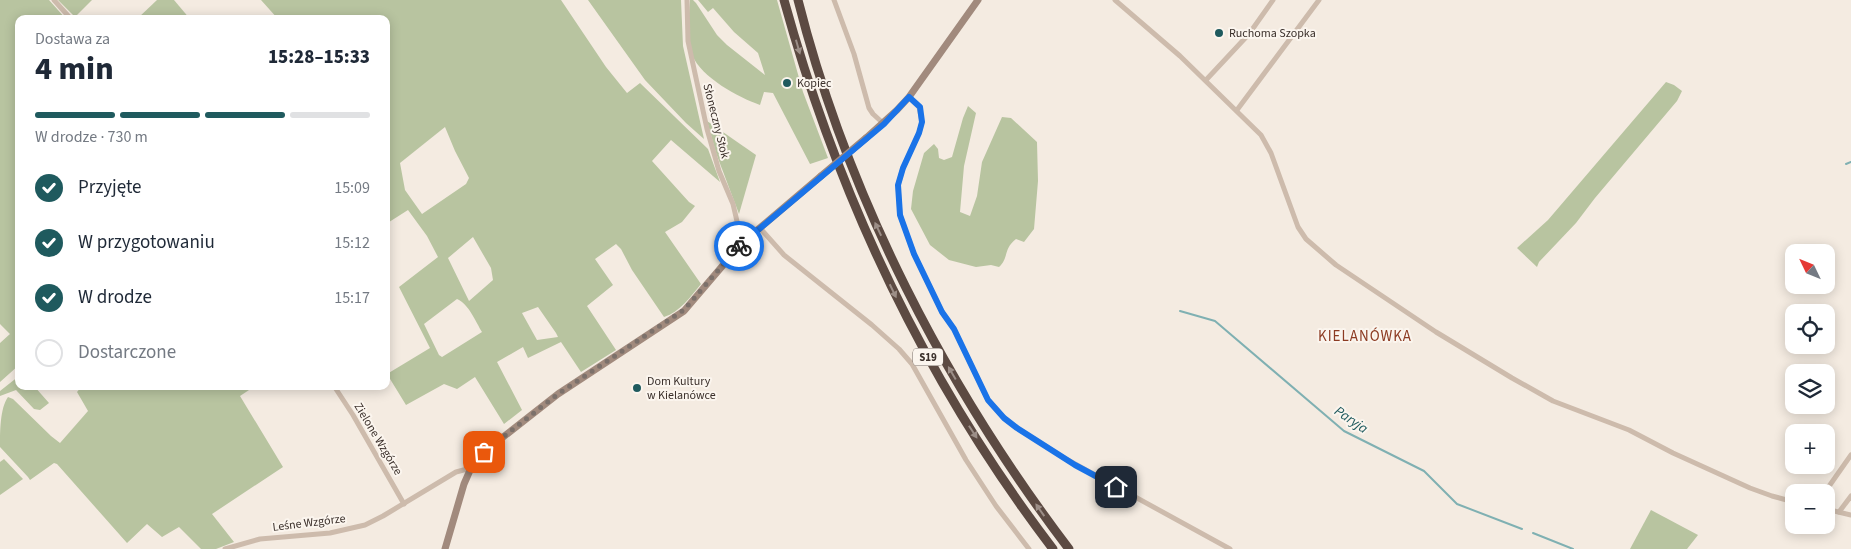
<!DOCTYPE html>
<html lang="pl">
<meta charset="utf-8">
<style>
body{margin:0;font-family:"Source Sans 3",sans-serif;background:#f2f2f3;color:#1f2937;height:100vh;display:flex;flex-direction:column;font-size:19px;white-space:nowrap}
*{box-sizing:border-box;margin:0}
p{font-size:16px;color:#747a83}
.icon{flex:none;width:28px;height:28px;fill:none;stroke:currentColor;stroke-width:2;stroke-linecap:round;stroke-linejoin:round}
.map{position:relative;flex:1;overflow:hidden}
.drawer{position:absolute;left:15px;top:15px;width:375px;height:375px;display:flex;flex-direction:column;background:#fff;border-radius:10px;box-shadow:0 2px 12px #0003}
.drawer>*{flex:none}
.needle{width:32px;rotate:313deg}
.controls{position:absolute;left:1785px;top:244px;display:grid;gap:10px}
.controls a{display:grid;place-items:center;width:50px;height:50px;border-radius:10px;background:#fff;box-shadow:0 2px 12px #0003;font-size:25px}
.pin{position:absolute;display:grid;place-items:center;width:42px;height:42px;color:#fff;margin:-21px;border-radius:10px;box-shadow:0 2px 8px #0006}
.courier{position:absolute;display:grid;place-items:center;width:50px;height:50px;margin:-25px;border:4px solid #1a73e8;border-radius:50%;background:#fff;color:#222;box-shadow:0 1px 6px #0007}
.overview em{font-style:normal;font-weight:800}
.overview div{display:flex;flex-direction:column-reverse}
.overview{display:flex;align-items:center;justify-content:space-between;height:85px;padding:0 20px}
h1{font-size:32px;font-weight:800;line-height:38px}
.bar{display:grid;grid-template-columns:repeat(4,1fr);gap:8px 5px;align-content:center;height:60px;padding:0 20px}
.bar i{height:6px;border-radius:4px;background:#e0e1e3}
.bar .on{background:#1f5a5e}
.bar p{grid-column:span 4}
ol{padding:0 20px;list-style:none}
li{display:flex;align-items:center;gap:15px;height:55px}
li p{margin-inline-start:auto}
li .icon{padding:5px;border-radius:50%;background:#1f5a5e;color:#fff;stroke-width:4}
li:last-child{color:#747a83}
li i{width:28px;height:28px;border:2px solid #e0e1e3;border-radius:50%}
.map>svg:first-child{display:block}
.green{fill:#b8c4a0;fill-rule:evenodd}
.lines{fill:none;stroke-linecap:round;stroke-linejoin:round}
.stream{stroke:#7fb0b2;stroke-width:2}
.street{stroke:#cdbbac;stroke-width:5}
.secondary{stroke:#a18a7d;stroke-width:7}
.highway{stroke:#5c4a42;stroke-width:9}
.secondary-bridge{stroke:#a18a7d;stroke-width:7}
.oneway{fill:#9c8e87}
.done{stroke:#7c716b;stroke-width:5;stroke-dasharray:0 9}
.route{stroke:#1a73e8;stroke-width:6}
.poi-dot{fill:#1f5a5e;stroke:#fbf5ee;stroke-width:2}
.labels{text-anchor:middle;dominant-baseline:central;stroke-width:4;stroke-linejoin:round;paint-order:stroke}
.shield{fill:#fbf5ee;stroke:#756b66;stroke-width:1}
.shield-label{font-size:11px;font-weight:bold;fill:#3b302b}
.poi-label{font-size:12px;fill:#3b302b;stroke:#fbf5ee;text-anchor:start}
.street-label{font-size:12px;fill:#3b302b;stroke:#fbf5ee}
.water-label{font-size:14px;font-style:italic;fill:#1f5a5e;stroke:#fbf5ee}
.quarter-label{font-size:15px;letter-spacing:1px;fill:#8c3b22;stroke:#fbf5ee}
</style>
<div class="map">
<svg width="1851" height="549" viewBox="0 0 1851 549">
<rect width="100%" height="100%" fill="#f4ebe1"/>
<g class="green">
<path d="M0,0H49L66,19H19V365L0,382V343L10,334L0,324Z"/>
<path d="M58,0H92L75,17Z"/>
<path d="M157,0H174L190,19H137Z"/>
<path d="M261,0H561L606,67L627,93L640,83L708,149L720,182L671,140L652,161L689,202L695,206L682,222L665,232L701,284C691,296 680,312 664,317L632,270L621,249L616,244L595,259L613,285L587,306L616,350L581,372L561,342L528,358L523,347L497,362L522,410L504,424L475,377L457,389L444,384L406,405L387,374L430,348L399,287L438,257L427,236L408,210L386,224V19H278ZM445,127L455,151L469,178L466,184L422,214L405,190L400,163ZM473,237L491,268L493,280L469,301L448,258ZM457,299C468,303 476,322 482,332L442,357L439,355L424,324ZM538,307L556,333L558,337L537,340L522,313Z"/>
<path d="M588,0H681L683,46L704,139L686,123L645,80Z"/>
<path d="M690,0H693L696,3L717,35L727,45L765,75L758,53L734,32L713,8L708,12L698,0H777L803,92L828,158L810,164L773,93L764,92L760,105C738,97 702,78 692,55C687,44 689,12 690,0Z"/>
<path d="M1666,82L1674,85L1682,91L1677,101L1595,198L1576,223L1539,262L1537,267L1517,248L1548,220Z"/>
<path d="M968,106L976,113L964,166L960,212L970,216L977,196L982,162L1002,117L1011,118L1037,142L1038,181L1034,229L1024,242L1016,239C1003,249 1009,258 999,267L991,265L976,267L949,260L930,245L911,209L913,191L924,153L934,144L938,149L939,158L944,160L952,157L963,118Z"/>
<path d="M707,121L756,155L739,214L716,153Z"/>
<path d="M19,376V386H34L49,403L40,410L34,409L16,390L0,396V391Z"/>
<path d="M82,386H255L240,396L283,467L212,514L234,542L216,549H201L179,527L162,537L147,524L127,543L57,464L54,463L30,480L28,477L0,447C0,432 0,408 8,397L13,399L51,436L60,443L88,411L77,392Z"/>
<path d="M4,459L23,479L0,495V462Z"/>
<path d="M1651,510L1698,535L1687,549H1630Z"/>
</g>
<g class="lines">
<g class="stream">
<path d="M1846,164L1851,162"/>
<path d="M1180,311L1215,321L1344,431L1424,471L1457,504L1522,529"/>
<path d="M1533,533L1573,549"/>
</g>
<g class="street">
<path d="M54,0L71,19"/>
<path d="M687,0L688,41L707,129L719,171L733,204L742,243"/>
<path d="M834,0L854,54L869,108L873,114L884,124"/>
<path d="M1115,0L1180,56L1261,135L1271,153L1298,227L1306,239L1336,265L1436,332L1512,378L1553,401L1629,430L1673,453L1750,488L1772,496L1794,502"/>
<path d="M1206,80L1249,34L1273,0"/>
<path d="M909,97L919,107L922,122L919,133L903,168L898,185L900,215L914,254L942,312L954,329L988,400L1004,418L1017,428L1066,459L1230,549"/>
<path d="M1237,110L1319,0"/>
<path d="M760,228L784,255L872,325L899,349L912,364L966,460L996,506L1029,549"/>
<path d="M334,386L353,415L404,504"/>
<path d="M1825,492L1851,455"/>
<path d="M1826,509L1851,515"/>
<path d="M1839,512L1851,496"/>
<path d="M225,549L260,539L330,533L365,525L383,516L456,472L471,468"/>
</g>
<g class="secondary">
<path d="M866,138L897,110L909,97L978,0"/>
<path d="M445,549L464,484L471,468L484,452L558,394L684,311L742,243L821,176"/>
</g>
<g class="highway">
<path d="M784,0C839,199 928,385 1053,549"/>
<path d="M798,0C848,198 946,387 1069,549"/>
</g>
<path class="secondary-bridge" d="M821,176L866,138"/>
</g>
<defs><path id="oneway-solid" d="M-6-.8H1V-3.2L6.5 0L1 3.2V.8H-6Z" transform="scale(1.25)"/></defs>
<g class="oneway">
<use href="#oneway-solid" transform="translate(798 47) rotate(74)"/>
<use href="#oneway-solid" transform="translate(878 229) rotate(-115)"/>
<use href="#oneway-solid" transform="translate(893 291) rotate(64)"/>
<use href="#oneway-solid" transform="translate(952 373) rotate(-120)"/>
<use href="#oneway-solid" transform="translate(973 432) rotate(57)"/>
<use href="#oneway-solid" transform="translate(1040 510) rotate(-125)"/>
</g>
<g class="lines">
<path class="done" d="M484,452L558,394L684,310L739,246"/>
<path class="route" d="M739,246L884,124L909,97L920,107L922,122L919,133L903,168L898,185L900,215L914,254L942,312L954,329L988,400L1004,418L1017,428L1075,465L1116,487"/>
</g>
<g class="poi-dot">
<circle cx="1219" cy="33" r="5"/>
<circle cx="787" cy="83" r="5"/>
<circle cx="637" cy="388" r="5"/>
</g>
<g class="labels">
<rect class="shield" x="913" y="348.5" width="30" height="17" rx="4"/>
<g class="shield-label">
<text x="928" y="357">S19</text>
</g>
<g class="poi-label">
<text x="1229" y="33">Ruchoma Szopka</text>
<text x="797" y="83">Kopiec</text>
<text x="647" y="381">Dom Kultury<tspan x="647" dy="14">w Kielanówce</tspan></text>
</g>
<g class="street-label">
<text transform="translate(716 121) rotate(76)">Słoneczny Stok</text>
<text transform="translate(378 439) rotate(59)">Zielone Wzgórze</text>
<text transform="translate(309 523) rotate(-7)">Leśne Wzgórze</text>
</g>
<g class="water-label">
<text transform="translate(1351 420) rotate(34)">Paryja</text>
</g>
<g class="quarter-label">
<text x="1365" y="336">KIELANÓWKA</text>
</g>
</g>
</svg>
<div class="controls">
<a><svg class="needle" viewBox="-14 -14 28 28"><path d="M0-13l5 13h-10z" fill="#e53935"/><path d="M0 13l5-13h-10z" fill="#747a83"/></svg></a>
<a><svg class="icon" aria-label="locate" viewBox="0 0 24 24"><circle cx="12" cy="12" r="6"/><path d="M12 2v4M12 18v4M2 12h4M18 12h4"/></svg></a>
<a><svg class="icon" aria-label="layers" viewBox="0 0 24 24"><path d="M12 4l9 5-9 5-9-5zM3 14l9 5 9-5"/></svg></a>
<a>+</a>
<a>−</a>
</div>
<div class="pin" style="left:484px;top:452px;background:#ea580c"><svg class="icon" aria-label="bag" viewBox="0 0 24 24"><path d="M5 8h14l-1 12H6zM9 8a3 3 0 0 1 6 0"/></svg></div>
<div class="pin" style="left:1116px;top:487px;background:#1f2937"><svg class="icon" aria-label="home" viewBox="0 0 24 24"><path d="M3 11l9-7 9 7M6 9v11h12V9"/></svg></div>
<div class="courier" style="left:739px;top:246px"><svg class="icon" aria-label="bike" viewBox="0 0 24 24"><circle cx="6" cy="16" r="4"/><circle cx="18" cy="16" r="4"/><path d="M6 16l4-8h5l3 8M10 8l3 8H6M13 5h3"/></svg></div>
<section class="drawer">
<div class="overview"><div><h1>4 min</h1><p>Dostawa za</p></div><em>15:28–15:33</em></div>
<div class="bar"><i class="on"></i><i class="on"></i><i class="on"></i><i></i><p>W drodze · 730 m</p></div>
<ol>
<li><svg class="icon" aria-label="check" viewBox="0 0 24 24"><path d="M5 12l5 5 9-10"/></svg>Przyjęte<p>15:09</p></li>
<li><svg class="icon" aria-label="check" viewBox="0 0 24 24"><path d="M5 12l5 5 9-10"/></svg>W przygotowaniu<p>15:12</p></li>
<li><svg class="icon" aria-label="check" viewBox="0 0 24 24"><path d="M5 12l5 5 9-10"/></svg>W drodze<p>15:17</p></li>
<li><i></i>Dostarczone</li>
</ol>
</section>
</div>
